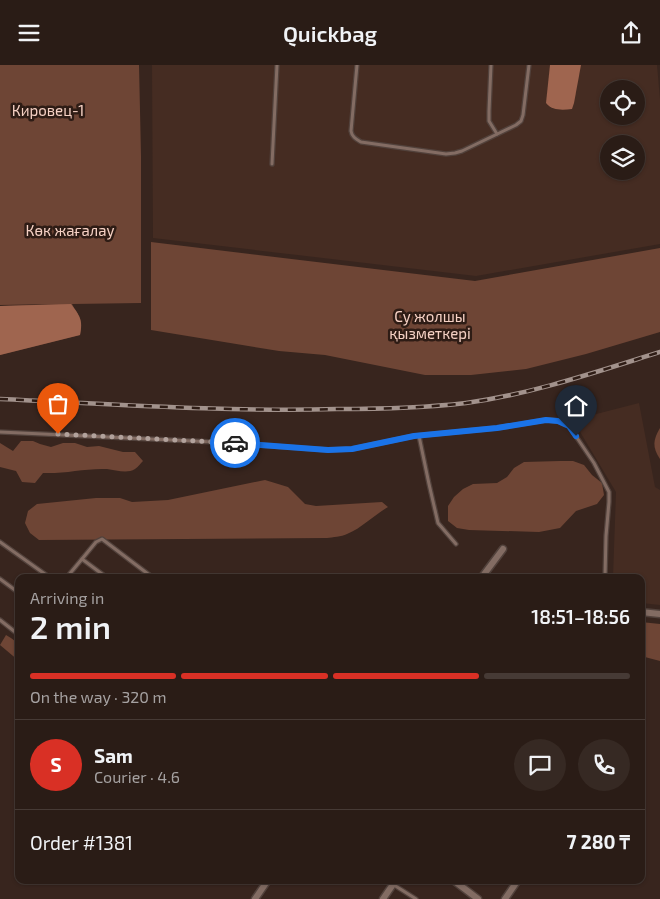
<!DOCTYPE html>
<html lang="en">
<head>
<meta charset="utf-8">
<style>
	:root { --surface:#2a1c16; --page:#362923; --text:#f1f3f6; --muted:#a5a1a1; --line:#463a35; --accent:#d93025 }
	body { margin:0; font-family:"Exo 2",sans-serif; background:var(--page); color:var(--text); height:100vh; display:flex; flex-direction:column; font-size:19px; white-space:nowrap }
	* { box-sizing:border-box; margin:0 }
	p { font-size:16px; color:var(--muted) }
	.icon { flex:none; width:28px; height:28px; fill:none; stroke:currentColor; stroke-width:2; stroke-linecap:round; stroke-linejoin:round }
	.map { position:relative; flex:1; overflow:hidden }
	.drawer { position:absolute; left:15px; top:509px; width:630px; height:310px; display:flex; flex-direction:column; background:var(--surface); border-radius:10px; box-shadow:0 1px 4px #0004,0 0 0 1px var(--line) }
	.drawer>* { flex:none }
	.controls { position:absolute; left:600px; top:15px; display:grid; gap:10px }
	.controls a { display:grid; place-items:center; width:45px; height:45px; border-radius:50%; background:var(--surface); box-shadow:0 1px 4px #0004,0 0 0 1px var(--line); font-size:25px }
	.pin { position:absolute; display:grid; place-items:center; width:42px; height:42px; color:#fff; margin:-51px -21px; border-radius:50% 50% 50% 0; rotate:-45deg; box-shadow:0 0 5px #0007 }
	.pin .icon { rotate:45deg }
	.courier { position:absolute; display:grid; place-items:center; width:50px; height:50px; margin:-25px; border:4px solid #1a73e8; border-radius:50%; background:#fff; color:#222; box-shadow:0 1px 6px #0007 }
	.headline em { font-style:normal; font-weight:600 }
	.headline div { display:flex; flex-direction:column-reverse }
	.headline { display:flex; align-items:center; justify-content:space-between; height:85px; padding:0 15px }
	h1 { font-size:32px; font-weight:600; line-height:38px }
	.bar { display:grid; grid-template-columns:repeat(4,1fr); gap:8px 5px; align-content:center; height:60px; padding:0 15px }
	.bar i { height:6px; border-radius:4px; background:var(--line) }
	.bar .on { background:var(--accent) }
	.bar p { grid-column:span 4 }
	.line { display:flex; align-items:center; gap:12px; padding:0 15px; border-top:1px solid var(--line) }
	.line div { flex:1 }
	.round { display:grid; place-items:center; flex:none; width:52px; height:52px; border-radius:26px; background:var(--page) }
	header { display:flex; justify-content:space-between; align-items:center; height:65px; padding:0 15px; background:var(--surface); font-size:22px; font-weight:600 }
	.map>svg:first-child { display:block }
	.built { fill:#452c22; fill-rule:evenodd }
	.green { fill:#6e4535 }
	.water { fill:#9f654f }
	.lines { fill:none; stroke-linecap:round; stroke-linejoin:round }
	.service-casing { stroke:#52423c; stroke-width:5.5 }
	.minor-casing { stroke:#52423c; stroke-width:9 }
	.service { stroke:#836c63; stroke-width:3 }
	.minor { stroke:#836c63; stroke-width:6 }
	.rail-casing { stroke:#a2928c; stroke-width:4.5 }
	.rail { stroke:#2e1c15; stroke-width:2.5; stroke-dasharray:8; stroke-linecap:butt }
	.done { stroke:#b2a29c; stroke-width:5; stroke-dasharray:0 9 }
	.route { stroke:#1a73e8; stroke-width:6 }
	.labels { text-anchor:middle; stroke-width:5; stroke-linejoin:round; paint-order:stroke }
	.park-label { font-size:15px; fill:#f6d1c4; stroke:#2e1c15 }
</style>
</head>
<body>
<header><svg class="icon" aria-label="menu" viewBox="0 0 24 24"><path d="M4 6h16M4 12h16M4 18h16"/></svg>Quickbag<svg class="icon" aria-label="share" viewBox="0 0 24 24"><path d="M12 15V3M7 8l5-5 5 5M5 13v7h14v-7"/></svg></header>
<div class="map">
<svg width="660" height="834" viewBox="0 0 660 834">
	<rect width="100%" height="100%" fill="#38251e"/>
	<!-- built -->
	<g class="built">
		<path d="M152,0H657L660,34V179L476,211L153,173ZM609,24H636V51H609ZM609,79H636V106H609Z"/>
		<polygon points="639,338 655,422 660,425 660,540 641,538 641,512 613,512 616,427 573,355"/>
	</g>
	<!-- green -->
	<g class="green">
		<path d="M0,0H139L141,91V238L72,239C79,252 83,253 80,270L0,290V241L59,239L0,240Z"/>
		<polygon points="151,177 475,216 660,183 660,267 586,289 526,304 471,310 425,310 325,290 279,286 151,265"/>
		<path d="M660,363V394C652,382 653,375 660,363Z"/>
		<path d="M21,376H33L40,379L51,382L63,378H75L87,382L99,381L123,387H135L143,396C141,398 138,402 135,404C127,409 116,405 107,404C85,403 65,409 43,408L35,418L22,417L16,406L0,402V378L13,386Z"/>
		<polygon points="560,396 573,396 584,400 592,410 602,418 604,430 597,439 576,446 560,463 539,467 469,465 457,463 448,456 448,441 454,432 463,424 473,419 497,418 507,412 514,403 524,397"/>
		<path d="M265,415L288,422L305,439L316,441L382,437L388,442C374,450 362,463 347,469C341,472 333,472 327,473L39,475L30,468L25,458L28,446L37,439L96,433H120L132,437L168,435Z"/>
		<polygon points="641,557 660,559 660,596 641,591"/>
		<path d="M6,570C20,578 19,581 19,596L0,580Z"/>
	</g>
	<!-- water -->
	<g class="water">
		<path d="M550,0H581L574,38L572,44C563,45 552,46 546,38Z"/>
		<path d="M71,239C80,251 83,255 80,270L0,290V241Z"/>
	</g>
	<g class="lines">
		<!-- service casing -->
		<g class="service-casing">
			<g id="service">
				<path d="M357,0L351,66C352,72 356,74 361,77L446,89L455,88L462,86L516,60L521,56L523,50L529,0"/>
				<polyline points="491,0 489,46 489,56 497,69"/>
				<polyline points="272,99 277,0"/>
				<polyline points="0,367 214,377 328,385 352,384 414,371 497,363 546,355 558,356 569,361 594,398 609,427 609,437 606,471 605,512"/>
				<polyline points="419,371 429,419 438,458 456,479"/>
				<polyline points="0,477 49,512"/>
				<polyline points="82,494 96,477 102,474 152,512"/>
				<polyline points="67,512 82,494 106,512"/>
				<polyline points="0,514 19,528"/>
				<polyline points="0,555 19,570"/>
				<polyline points="394,820 416,834"/>
			</g>
		</g>
		<!-- minor casing -->
		<g class="minor-casing">
			<g id="minor">
				<polyline points="482,512 503,484"/>
				<polyline points="641,547 660,549"/>
				<polyline points="453,815 478,834"/>
				<polyline points="255,834 268,815"/>
				<polyline points="383,834 396,815"/>
				<polyline points="505,834 518,815"/>
			</g>
		</g>
		<!-- service -->
		<use href="#service" class="service"/>
		<!-- minor -->
		<use href="#minor" class="minor"/>
		<!-- rail casing -->
		<g class="rail-casing">
			<path id="rail" d="M0,334C112,339 225,347 337,344C380,344 423,343 466,338C532,329 596,307 660,287"/>
		</g>
		<!-- rail -->
		<use href="#rail" class="rail"/>
	</g>
	<g class="lines">
		<!-- done -->
		<polyline class="done" points="58,369 235,378"/>
		<!-- route -->
		<polyline class="route" points="235,378 328,385 352,384 414,371 497,363 546,355 558,356 569,361 576,371"/>
	</g>
	<g class="labels">
		<!-- park labels -->
		<g class="park-label">
			<text x="48" y="51">Кировец-1</text>
			<text x="70" y="171">Көк жағалау</text>
			<text x="430" y="257">Су жолшы<tspan x="430" dy="17">қызметкері</tspan></text>
		</g>
	</g>
</svg>
<div class="controls">
<a><svg class="icon" aria-label="locate" viewBox="0 0 24 24"><circle cx="12" cy="12" r="6"/><path d="M12 2v4M12 18v4M2 12h4M18 12h4"/></svg></a>
<a><svg class="icon" aria-label="layers" viewBox="0 0 24 24"><path d="M12 4l9 5-9 5-9-5zM3 14l9 5 9-5"/></svg></a>
</div>
<div class="pin" style="left:58px;top:369px;background:#ea580c"><svg class="icon" aria-label="bag" viewBox="0 0 24 24"><path d="M5 8h14l-1 12H6zM9 8a3 3 0 0 1 6 0"/></svg></div>
<div class="pin" style="left:576px;top:371px;background:#1f2937"><svg class="icon" aria-label="home" viewBox="0 0 24 24"><path d="M3 11l9-7 9 7M6 9v11h12V9"/></svg></div>
<div class="courier" style="left:235px;top:378px"><svg class="icon" aria-label="car" viewBox="0 0 24 24"><path d="M5 17H2v-5l4-1 3-4h7l3 4 3 1v5h-3M9 17h6M6 11h13"/><circle cx="7" cy="17" r="2"/><circle cx="17" cy="17" r="2"/></svg></div>
<section class="drawer">
<div class="headline"><div><h1>2 min</h1><p>Arriving in</p></div><em>18:51–18:56</em></div>
<div class="bar"><i class="on"></i><i class="on"></i><i class="on"></i><i></i><p>On the way · 320 m</p></div>
<div class="line" style="height:90px"><b class="round" style="background:var(--accent);color:#fff">S</b><div><b>Sam</b><p>Courier · 4.6</p></div><a class="round"><svg class="icon" aria-label="chat" viewBox="0 0 24 24"><path d="M4 5h16v11H9l-5 4z"/></svg></a><a class="round"><svg class="icon" aria-label="phone" viewBox="0 0 24 24"><path d="M5 4h4l2 5-3 2q2 4 5 5l2-3 5 2v4C11 20 4 13 5 4z"/></svg></a></div>
<div class="line" style="height:65px"><div>Order #1381</div><b>7 280 ₸</b></div>
</section>
</div>
</body>
</html>
